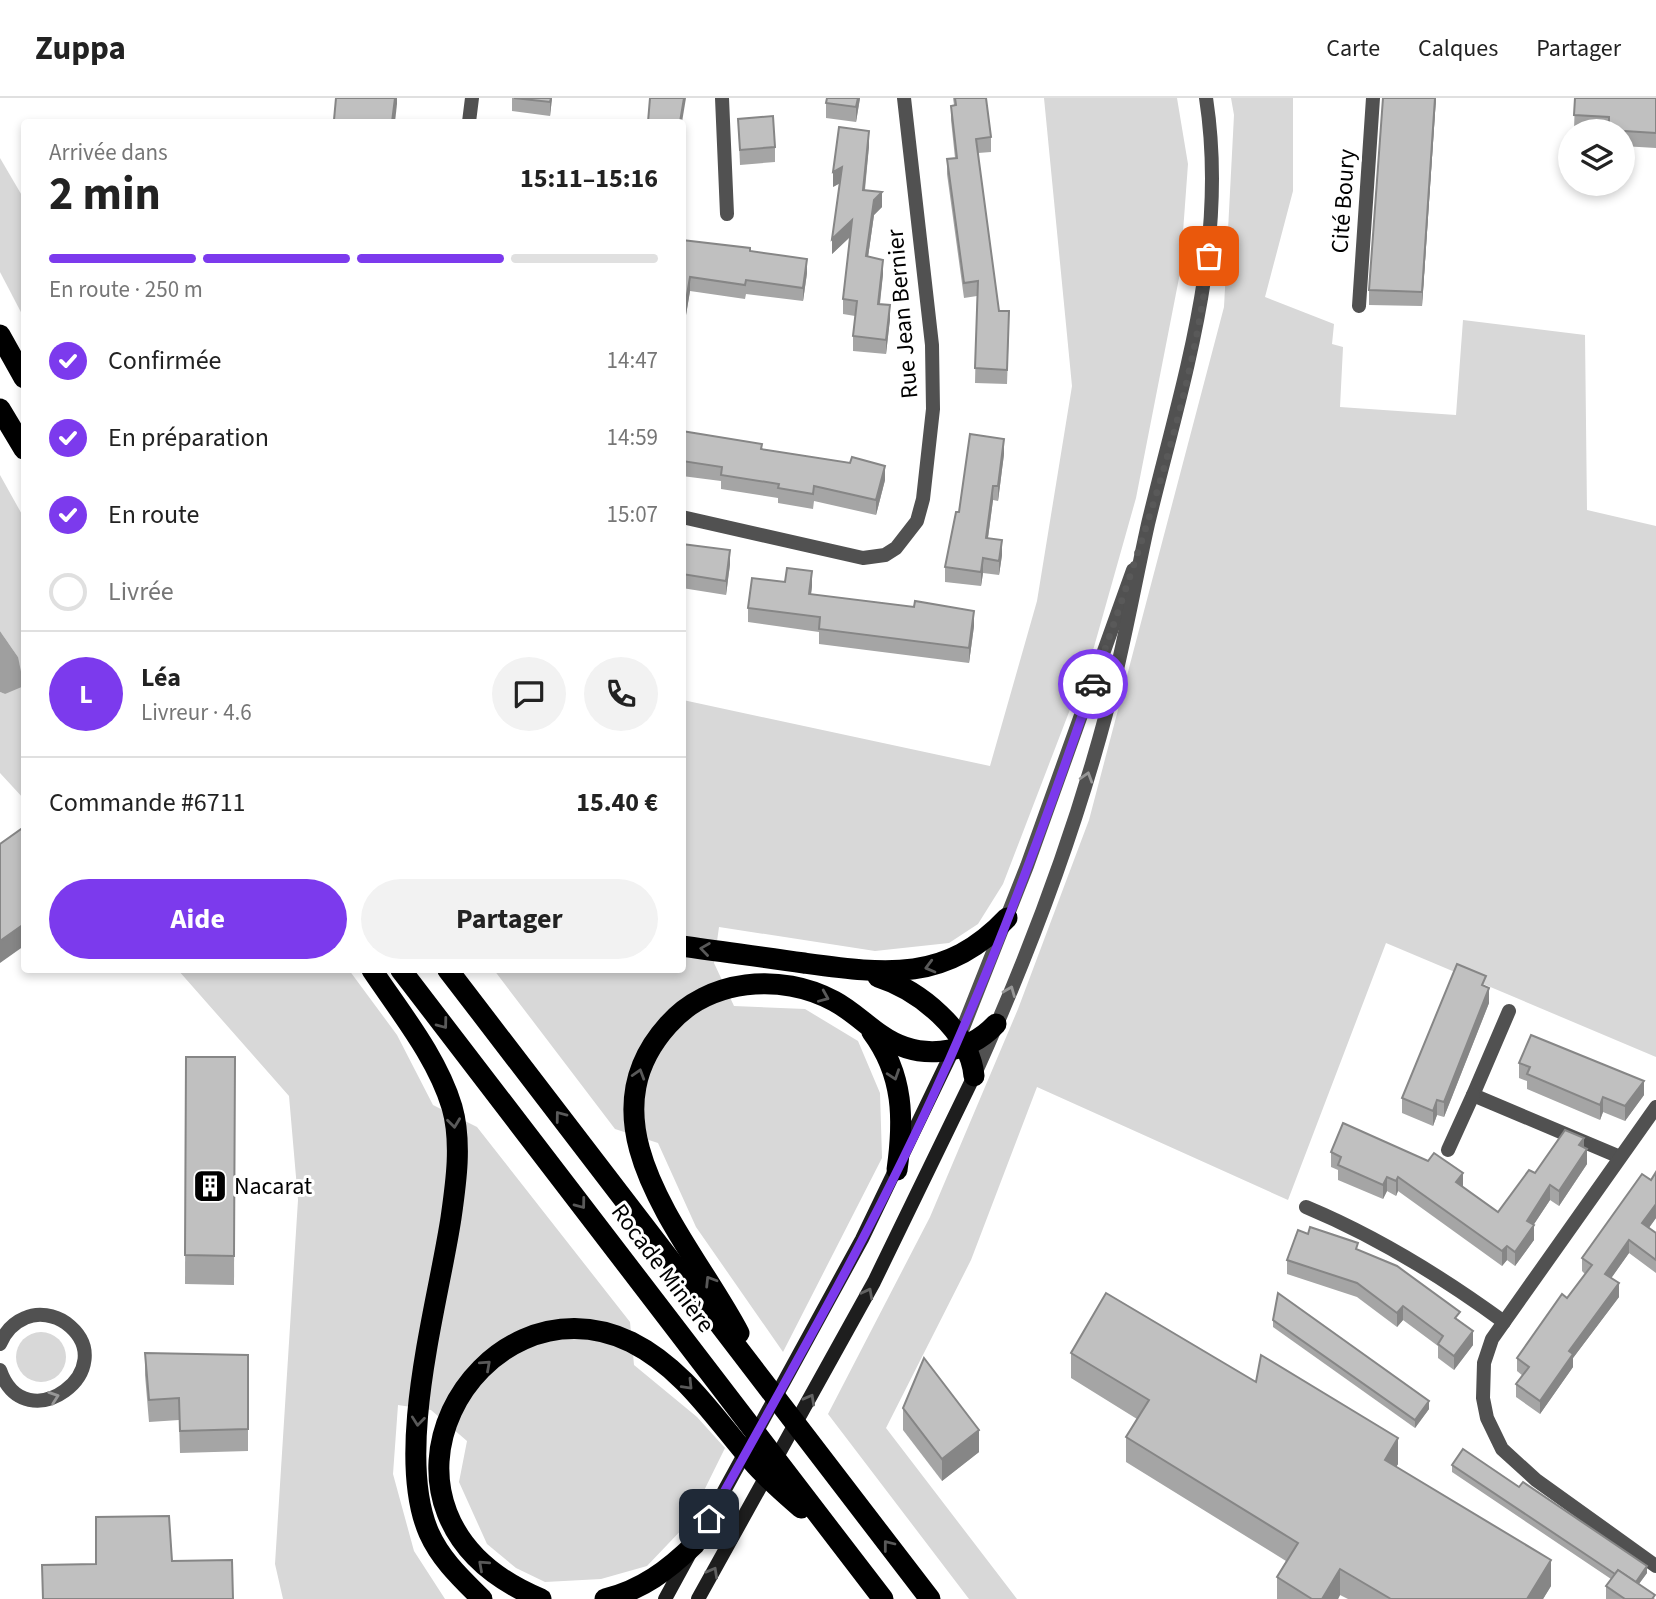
<!DOCTYPE html>
<html lang="fr">
<head>
<meta charset="utf-8">
<style>
	:root { --surface:#fff; --page:#f2f2f2; --text:#222; --muted:#767676; --line:#e0e0e0; --accent:#7c3aed }
	body { margin:0; font-family:"Source Sans 3",sans-serif; background:var(--page); color:var(--text); height:100vh; display:flex; flex-direction:column; font-size:26px; white-space:nowrap }
	* { box-sizing:border-box; margin:0 }
	p { font-size:23px; color:var(--muted) }
	.icon { flex:none; width:38px; height:38px; fill:none; stroke:currentColor; stroke-width:2; stroke-linecap:round; stroke-linejoin:round }
	.map { position:relative; flex:1; overflow:hidden }
	.drawer { position:absolute; left:21px; top:21px; width:665px; height:854px; display:flex; flex-direction:column; background:var(--surface); border-radius:7px; box-shadow:0 4px 10px #0003 }
	.drawer>* { flex:none }
	.tools { position:absolute; left:1558px; top:21px; display:grid; gap:14px }
	.tools a { display:grid; place-items:center; width:77px; height:77px; border-radius:50%; background:var(--surface); box-shadow:0 4px 10px #0003; font-size:35px }
	.pin { position:absolute; display:grid; place-items:center; width:60px; height:60px; color:#fff; margin:-30px; border-radius:14px; box-shadow:0 4px 10px #0006 }
	.courier { position:absolute; display:grid; place-items:center; width:70px; height:70px; margin:-35px; border:5px solid #7c3aed; border-radius:50%; background:#fff; color:#222; box-shadow:0 2px 9px #0007 }
	.summary em { font-style:normal; font-weight:700 }
	.summary div { display:flex; flex-direction:column-reverse }
	.summary { display:flex; align-items:center; justify-content:space-between; height:119px; padding:0 28px }
	h1 { font-size:46px; font-weight:700; line-height:52px }
	.bar { display:grid; grid-template-columns:repeat(4,1fr); gap:10px 7px; align-content:center; height:84px; padding:0 28px }
	.bar i { height:9px; border-radius:5px; background:var(--line) }
	.bar .active { background:var(--accent) }
	.bar p { grid-column:span 4 }
	.line { display:flex; align-items:center; gap:18px; padding:0 28px; border-top:2px solid var(--line) }
	.line div { flex:1 }
	.round { display:grid; place-items:center; flex:none; width:74px; height:74px; border-radius:37px; background:var(--page) }
	ol { padding:0 28px; list-style:none }
	li { display:flex; align-items:center; gap:21px; height:77px }
	li p { margin-inline-start:auto }
	li .icon { padding:7px; border-radius:50%; background:var(--accent); color:#fff; stroke-width:4 }
	li:last-child { color:var(--muted) }
	li i { width:38px; height:38px; border:4px solid var(--line); border-radius:50% }
	.button { display:flex; gap:14px; margin-top:auto; padding:14px 28px }
	.button a { flex:1; height:80px; border-radius:42px; background:var(--accent); color:#fff; font-size:28px; font-weight:700; line-height:80px; text-align:center }
	.button a+a { background:var(--page); color:var(--text) }
	header { display:flex; align-items:center; gap:42px; box-sizing:border-box; height:98px; padding:0 35px; background:var(--surface); border-bottom:2px solid var(--line) }
	header strong { font-size:33px }
	nav { display:flex; gap:38px; margin-inline-start:auto; font-size:24px }
	.map>svg:first-child { display:block }
	.green { fill:#d8d8d8 }
	.water { fill:#9f9f9f }
	.lines { fill:none; stroke-linecap:round; stroke-linejoin:round }
	.minor { stroke:#515151; stroke-width:14 }
	.tertiary { stroke:#515151; stroke-width:14 }
	.secondary { stroke:#1e1e1e; stroke-width:14 }
	.motorway { stroke:#000; stroke-width:21 }
	.wall { fill:#a5a5a5 }
	.shaded-wall { fill:#868686 }
	.building { fill:#c0c0c0; stroke:#868686; stroke-width:2 }
	.oneway { stroke:#979797 }
	.oneway2 { stroke:#595959 }
	.oneway3 { stroke:#626262 }
	.done { stroke:#595959; stroke-width:7; stroke-dasharray:0 12.6 }
	.route { stroke:#7c3aed; stroke-width:9 }
	.labels { text-anchor:middle; stroke-width:6; stroke-linejoin:round; paint-order:stroke }
	.street-label { font-size:24px; fill:#000; stroke:#fff }
	.poi-label { font-size:24px; fill:#000; stroke:#fff; text-anchor:start }
</style>
</head>
<body>
<header>
<strong>Zuppa</strong>
<nav><a>Carte</a><a>Calques</a><a>Partager</a></nav>
</header>
<div class="map">
<svg width="1656" height="1501" viewBox="0 0 1656 1501">
	<rect width="100%" height="100%" fill="#fff"/>
	<!-- green -->
	<g class="green">
		<polygon points="1044,0 1177,0 1188,66 1180,175 1136,400 1094,549 1003,786 978,826 949,845 875,853 719,829 714,865 734,908 805,911 858,943 880,995 882,1060 783,1254 696,1129 658,1045 615,1031 494,872 682,872 683,602 990,668 1037,503 1072,288"/>
		<polygon points="1231,0 1293,0 1293,93 1265,199 1334,226 1332,246 1343,249 1340,309 1456,317 1463,222 1585,237 1587,412 1656,428 1656,959 1386,845 1288,1102 1037,989 971,1162 886,1330 1017,1501 969,1501 828,1316 930,1119 1018,911 1089,722 1224,209 1234,17"/>
		<polygon points="0,60 24,101 24,220 0,174"/>
		<polygon points="0,377 24,420 24,701 0,675 0,594 5,596 18,559 0,533"/>
		<polygon points="178,872 349,872 397,937 433,1007 477,1029 630,1224 634,1267 697,1319 725,1350 688,1425 647,1468 601,1481 545,1484 516,1470 487,1446 459,1384 467,1343 431,1312 398,1307 393,1376 414,1453 445,1501 283,1501 275,1466 298,1102 289,998"/>
		<circle cx="41" cy="1259" r="25"/>
	</g>
	<!-- water -->
	<polygon class="water" points="0,533 18,559 24,588 5,596 0,594"/>
	<g class="lines">
		<!-- minor -->
		<g class="minor">
			<polyline points="722,0 727,116"/>
			<polyline points="469,24 472,0"/>
			<polyline points="1359,208 1373,0"/>
			<polyline points="682,419 863,460 885,457 896,450 917,423 923,401 933,311 932,247 904,0"/>
			<polyline points="1509,913 1473,997 1620,1059"/>
			<polyline points="1656,1009 1492,1241 1484,1265 1483,1300 1487,1320 1502,1351 1536,1382 1656,1468"/>
			<polyline points="1448,1052 1473,997"/>
			<path d="M1306,1109C1378,1139 1441,1178 1504,1224"/>
			<path d="M0,1246C5,1234 13,1225 25,1220C38,1214 55,1217 66,1225C126,1270 25,1345 0,1272"/>
		</g>
		<!-- tertiary -->
		<g class="tertiary">
			<polyline points="957,945 1027,768 1133,472"/>
			<path d="M974,978C1027,861 1073,740 1106,616C1123,553 1134,489 1148,426C1182,284 1229,148 1206,0"/>
		</g>
		<!-- secondary -->
		<g class="secondary">
			<polyline points="665,1501 862,1141 953,952"/>
			<polyline points="698,1501 874,1184 974,978"/>
		</g>
		<!-- motorway -->
		<g class="motorway">
			<polyline points="0,237 24,280"/>
			<polyline points="0,311 24,351"/>
			<path d="M682,848C723,854 764,859 804,865C885,876 946,885 1007,820"/>
			<path d="M372,872C400,914 437,959 452,1009C462,1044 456,1085 451,1120C438,1206 394,1355 429,1435C441,1462 462,1481 482,1501"/>
			<polyline points="401,872 883,1501"/>
			<polyline points="448,872 930,1501"/>
			<path d="M878,879C919,892 970,933 974,978"/>
			<path d="M872,934C904,977 904,1022 897,1072"/>
			<path d="M739,1235C691,1143 577,1028 668,927C708,881 781,874 834,903C851,912 865,926 881,937C918,963 966,958 996,926"/>
			<path d="M541,1501C336,1416 478,1171 631,1244C683,1270 714,1319 751,1362C766,1380 784,1395 801,1410"/>
			<path d="M605,1501C642,1492 668,1472 695,1446"/>
		</g>
	</g>
	<!-- wall -->
	<g class="wall">
		<polygon points="512,0 552,0 550,18 512,13"/>
		<polygon points="860,0 856,24 826,20 826,5"/>
		<polygon points="953,0 986,0 991,39 991,54 978,55 999,213 1009,228 1007,286 975,285 977,198 964,200 947,76 947,61 955,60 951,22 951,8 954,7"/>
		<polygon points="1383,0 1436,0 1422,208 1369,207 1369,192"/>
		<polygon points="1575,0 1656,0 1656,50 1622,48 1622,33 1574,32"/>
		<polygon points="738,21 775,49 775,64 740,67"/>
		<polygon points="869,48 865,92 882,109 874,117 868,159 883,176 880,206 890,221 886,256 853,253 853,238 855,218 843,216 843,201 850,139 832,156 840,85 833,89"/>
		<polygon points="682,142 750,153 807,175 803,203 746,196 745,201 690,193 686,217 682,216"/>
		<polygon points="682,333 885,382 876,417 814,403 813,411 778,405 778,400 721,391 721,383 682,378"/>
		<polygon points="1004,356 998,403 993,402 988,440 1002,457 999,477 983,475 981,488 945,484 945,469 959,414"/>
		<polygon points="682,446 730,466 726,497 682,490"/>
		<polygon points="812,488 811,497 974,528 969,565 819,546 819,534 748,524 748,510"/>
		<polygon points="1486,889 1489,905 1444,1019 1437,1017 1433,1028 1402,1015 1402,1000"/>
		<polygon points="186,959 235,959 234,1187 185,1186"/>
		<polygon points="1519,965 1644,997 1625,1023 1603,1014 1600,1022 1527,991 1527,983 1519,980"/>
		<polygon points="1584,1050 1587,1066 1559,1108 1550,1102 1533,1127 1534,1142 1515,1168 1507,1162 1502,1168 1398,1093 1396,1098 1387,1093 1383,1101 1338,1082 1338,1072 1331,1069 1331,1054 1463,1089 1498,1114 1535,1075"/>
		<polygon points="1656,1074 1656,1120 1649,1130 1656,1135 1656,1175 1629,1155 1611,1180 1619,1199 1573,1260 1573,1269 1540,1316 1516,1299 1516,1286 1523,1278 1517,1273 1517,1260 1567,1200 1585,1176 1582,1173 1582,1160 1651,1082"/>
		<polygon points="1308,1136 1358,1152 1460,1223 1473,1247 1454,1272 1438,1260 1438,1248 1403,1222 1397,1229 1357,1199 1287,1176 1287,1162"/>
		<polygon points="1273,1222 1429,1311 1415,1330 1273,1229"/>
		<polygon points="145,1255 248,1257 248,1353 180,1355 179,1322 149,1324 145,1277"/>
		<polygon points="1071,1255 1256,1284 1398,1366 1396,1369 1551,1488 1543,1501 1348,1501 1340,1497 1338,1501 1277,1501 1277,1479 1286,1463 1126,1364 1126,1339 1137,1321 1071,1280"/>
		<polygon points="903,1310 979,1354 942,1383 903,1332"/>
		<polygon points="1452,1367 1647,1475 1639,1486 1655,1501 1606,1501 1606,1488 1611,1481 1452,1374"/>
	</g>
	<!-- shaded-wall -->
	<g class="shaded-wall">
		<polygon points="395,0 397,0 397,6 395,24 392,24"/>
		<polygon points="551,0 552,0 550,18 550,4"/>
		<polygon points="684,0 686,0 682,24 680,24"/>
		<polygon points="858,0 860,0 856,24 856,9"/>
		<polygon points="1435,0 1436,0 1422,208 1422,194"/>
		<polygon points="684,29 684,44 682,57 682,42"/>
		<polygon points="869,33 869,48 863,107 863,92"/>
		<polygon points="842,69 842,84 833,89 833,74"/>
		<polygon points="882,94 882,109 874,117 866,173 866,158 874,102"/>
		<polygon points="852,122 852,137 832,156 832,141"/>
		<polygon points="807,161 807,175 803,203 803,190"/>
		<polygon points="883,162 883,176 878,220 878,206"/>
		<polygon points="690,179 690,193 686,217 686,203"/>
		<polygon points="890,207 890,221 886,256 886,242"/>
		<polygon points="1004,341 1004,356 998,403 998,388"/>
		<polygon points="885,368 885,382 876,417 876,402"/>
		<polygon points="993,388 993,402 986,454 986,440"/>
		<polygon points="1002,442 1002,457 999,477 999,463"/>
		<polygon points="730,452 730,466 726,497 726,483"/>
		<polygon points="983,460 983,475 981,488 981,474"/>
		<polygon points="812,473 812,488 809,511 809,496"/>
		<polygon points="974,513 974,528 969,565 969,550"/>
		<polygon points="24,826 24,848 0,865 0,843"/>
		<polygon points="1489,890 1489,905 1444,1019 1444,1004"/>
		<polygon points="1644,983 1644,997 1625,1023 1625,1008"/>
		<polygon points="1603,999 1603,1014 1600,1022 1600,1007"/>
		<polygon points="1437,1002 1437,1017 1433,1028 1433,1013"/>
		<polygon points="1584,1040 1584,1054 1579,1047"/>
		<polygon points="1587,1051 1587,1066 1559,1108 1559,1093"/>
		<polygon points="1463,1075 1463,1090 1456,1084"/>
		<polygon points="1387,1079 1387,1093 1383,1101 1383,1087"/>
		<polygon points="1398,1079 1398,1093 1396,1098 1396,1083"/>
		<polygon points="1550,1087 1550,1102 1527,1137 1534,1127 1534,1142 1515,1168 1515,1154 1527,1123"/>
		<polygon points="1656,1106 1656,1120 1642,1139 1642,1125"/>
		<polygon points="1629,1142 1629,1155 1605,1189 1605,1176"/>
		<polygon points="1507,1148 1507,1162 1502,1168 1502,1153"/>
		<polygon points="1619,1185 1619,1199 1573,1260 1573,1269 1540,1316 1540,1303 1569,1253"/>
		<polygon points="1403,1208 1403,1222 1397,1229 1397,1215"/>
		<polygon points="1473,1233 1473,1247 1454,1272 1454,1258"/>
		<polygon points="1429,1303 1429,1311 1415,1330 1415,1322"/>
		<polygon points="979,1332 979,1354 942,1383 942,1361"/>
		<polygon points="1398,1340 1398,1366 1385,1387 1385,1362"/>
		<polygon points="1551,1462 1551,1488 1543,1501 1527,1501"/>
		<polygon points="1647,1468 1647,1475 1632,1495 1632,1488"/>
		<polygon points="1340,1471 1340,1497 1338,1501 1322,1501"/>
	</g>
	<!-- building -->
	<g class="building">
		<polygon points="336,0 395,0 392,24 350,24 334,22"/>
		<polygon points="514,0 551,0 550,4"/>
		<polygon points="650,0 684,0 680,24 648,24"/>
		<polygon points="827,0 858,0 856,9 826,5"/>
		<polygon points="955,0 986,0 991,39 976,41 999,213 1009,213 1007,272 975,270 978,183 964,185 947,61 957,60 951,8 956,7"/>
		<polygon points="1383,0 1435,0 1422,194 1369,192"/>
		<polygon points="1575,0 1656,0 1656,35 1609,32 1609,19 1574,17"/>
		<polygon points="773,18 775,49 740,52 738,21"/>
		<polygon points="839,29 869,33 863,92 882,94 874,102 866,158 883,162 878,206 890,207 886,242 853,238 857,203 843,201 852,122 832,141 842,69 833,74"/>
		<polygon points="682,142 750,150 750,153 807,161 803,190 746,182 745,187 690,179 686,203 682,203"/>
		<polygon points="682,333 762,346 761,351 850,365 852,359 885,368 876,402 814,388 813,396 778,390 779,386 721,377 722,369 682,363"/>
		<polygon points="970,336 1004,341 998,388 993,388 986,440 1002,442 999,463 983,460 981,474 945,469 956,414 959,414"/>
		<polygon points="682,446 730,452 726,483 682,476"/>
		<polygon points="787,470 812,473 809,496 914,509 915,503 974,513 969,550 819,531 820,519 748,510 752,480 785,484"/>
		<polygon points="24,729 24,826 0,843 0,746"/>
		<polygon points="1457,866 1486,878 1482,887 1489,890 1444,1004 1437,1002 1433,1013 1402,1000"/>
		<polygon points="1531,937 1644,983 1625,1008 1603,999 1600,1007 1527,976 1530,969 1519,965"/>
		<polygon points="186,959 235,959 234,1158 185,1157"/>
		<polygon points="1343,1025 1428,1063 1434,1055 1463,1075 1456,1084 1498,1114 1529,1072 1535,1075 1565,1032 1584,1040 1579,1047 1587,1051 1559,1093 1550,1087 1527,1123 1534,1127 1515,1154 1507,1148 1502,1153 1398,1079 1396,1083 1387,1079 1383,1087 1338,1067 1341,1059 1331,1054"/>
		<polygon points="1656,1074 1656,1106 1642,1125 1656,1135 1656,1162 1629,1142 1605,1176 1619,1185 1569,1253 1573,1256 1540,1303 1516,1286 1529,1269 1517,1260 1562,1196 1567,1200 1592,1167 1582,1160 1642,1076 1651,1082"/>
		<polygon points="1310,1129 1358,1145 1356,1151 1397,1168 1460,1214 1455,1220 1473,1233 1454,1258 1438,1246 1443,1238 1403,1208 1397,1215 1357,1185 1287,1162 1298,1132 1308,1136"/>
		<polygon points="1106,1195 1256,1284 1261,1257 1398,1340 1385,1362 1551,1462 1527,1501 1391,1501 1340,1471 1322,1501 1312,1501 1277,1479 1298,1445 1126,1339 1149,1302 1071,1255"/>
		<polygon points="1278,1195 1429,1303 1415,1322 1273,1222"/>
		<polygon points="145,1255 248,1257 248,1331 180,1333 179,1300 149,1302"/>
		<polygon points="924,1260 979,1332 942,1361 903,1310"/>
		<polygon points="1463,1351 1519,1389 1523,1384 1647,1468 1636,1484 1618,1472 1615,1476 1452,1367"/>
		<polygon points="169,1418 172,1463 232,1462 233,1501 43,1501 42,1467 96,1466 96,1419"/>
		<polygon points="1618,1472 1655,1497 1652,1501 1625,1501 1606,1488"/>
	</g>
	<!-- one-way arrows -->
	<defs><path id="oneway-chevron" d="M-2-3.5L2.5 0L-2 3.5" fill="none" stroke-width="1.6" stroke-linecap="round" stroke-linejoin="round" transform="scale(1.75)"/></defs>
	<g class="oneway">
		<use href="#oneway-chevron" transform="translate(1087 679) rotate(-73)"/>
		<use href="#oneway-chevron" transform="translate(1010 893) rotate(-68)"/>
		<use href="#oneway-chevron" transform="translate(54 1299) rotate(-19)"/>
	</g>
	<g class="oneway2">
		<use href="#oneway-chevron" transform="translate(705 851) rotate(-172)"/>
		<use href="#oneway-chevron" transform="translate(930 869) rotate(165)"/>
		<use href="#oneway-chevron" transform="translate(824 899) rotate(23)"/>
		<use href="#oneway-chevron" transform="translate(443 926) rotate(53)"/>
		<use href="#oneway-chevron" transform="translate(639 976) rotate(-73)"/>
		<use href="#oneway-chevron" transform="translate(894 977) rotate(71)"/>
		<use href="#oneway-chevron" transform="translate(560 1018) rotate(-127)"/>
		<use href="#oneway-chevron" transform="translate(454 1025) rotate(83)"/>
		<use href="#oneway-chevron" transform="translate(581 1106) rotate(53)"/>
		<use href="#oneway-chevron" transform="translate(710 1183) rotate(-122)"/>
		<use href="#oneway-chevron" transform="translate(486 1267) rotate(-42)"/>
		<use href="#oneway-chevron" transform="translate(688 1287) rotate(46)"/>
		<use href="#oneway-chevron" transform="translate(418 1323) rotate(96)"/>
		<use href="#oneway-chevron" transform="translate(888 1447) rotate(-128)"/>
		<use href="#oneway-chevron" transform="translate(483 1467) rotate(-138)"/>
	</g>
	<g class="oneway3">
		<use href="#oneway-chevron" transform="translate(868 1195) rotate(-62)"/>
		<use href="#oneway-chevron" transform="translate(810 1301) rotate(-61)"/>
		<use href="#oneway-chevron" transform="translate(713 1474) rotate(-61)"/>
	</g>
	<g class="lines">
		<!-- done -->
		<path class="done" d="M1093,586C1141,447 1192,305 1209,158"/>
		<!-- route -->
		<path class="route" d="M709,1421C786,1282 866,1144 932,1000C994,866 1045,726 1093,586"/>
	</g>
	<!-- icons -->
	<defs>
		<g id="building-square" transform="scale(1.75)"><rect x="-9" y="-9" width="18" height="18" rx="4" fill="#000" stroke="#fff"/><path d="M-4-6H4V6H1V3H-1V6H-4ZM-2.5-4.3h1.7v1.8h-1.7ZM.8-4.3h1.7v1.8H.8ZM-2.5-1h1.7V.8h-1.7ZM.8-1h1.7V.8H.8Z" fill="#fff"/></g>
	</defs>
	<g fill-rule="evenodd">
		<use href="#building-square" x="210" y="1088"/>
	</g>
	<g class="labels">
		<!-- street labels -->
		<g class="street-label">
			<text transform="translate(1343 103) rotate(-86)" y="8">Cité Boury</text>
			<text transform="translate(902 216) rotate(-95)" y="8">Rue Jean Bernier</text>
			<text transform="translate(663 1170) rotate(53)" y="8">Rocade Minière</text>
		</g>
		<!-- poi labels -->
		<g class="poi-label">
			<text x="234" y="1096">Nacarat</text>
		</g>
	</g>
</svg>
<div class="tools">
<a><svg class="icon" aria-label="layers" viewBox="0 0 24 24"><path d="M12 4l9 5-9 5-9-5zM3 14l9 5 9-5"/></svg></a>
</div>
<div class="pin" style="left:1209px;top:158px;background:#ea580c"><svg class="icon" aria-label="bag" viewBox="0 0 24 24"><path d="M5 8h14l-1 12H6zM9 8a3 3 0 0 1 6 0"/></svg></div>
<div class="pin" style="left:709px;top:1421px;background:#1f2937"><svg class="icon" aria-label="home" viewBox="0 0 24 24"><path d="M3 11l9-7 9 7M6 9v11h12V9"/></svg></div>
<div class="courier" style="left:1093px;top:586px"><svg class="icon" aria-label="car" viewBox="0 0 24 24"><path d="M5 17H2v-5l4-1 3-4h7l3 4 3 1v5h-3M9 17h6M6 11h13"/><circle cx="7" cy="17" r="2"/><circle cx="17" cy="17" r="2"/></svg></div>
<section class="drawer">
<div class="summary"><div><h1>2 min</h1><p>Arrivée dans</p></div><em>15:11–15:16</em></div>
<div class="bar"><i class="active"></i><i class="active"></i><i class="active"></i><i></i><p>En route · 250 m</p></div>
<ol>
<li><svg class="icon" aria-label="check" viewBox="0 0 24 24"><path d="M5 12l5 5 9-10"/></svg>Confirmée<p>14:47</p></li>
<li><svg class="icon" aria-label="check" viewBox="0 0 24 24"><path d="M5 12l5 5 9-10"/></svg>En préparation<p>14:59</p></li>
<li><svg class="icon" aria-label="check" viewBox="0 0 24 24"><path d="M5 12l5 5 9-10"/></svg>En route<p>15:07</p></li>
<li><i></i>Livrée</li>
</ol>
<div class="line" style="height:126px"><b class="round" style="background:var(--accent);color:#fff">L</b><div><b>Léa</b><p>Livreur · 4.6</p></div><a class="round"><svg class="icon" aria-label="chat" viewBox="0 0 24 24"><path d="M4 5h16v11H9l-5 4z"/></svg></a><a class="round"><svg class="icon" aria-label="phone" viewBox="0 0 24 24"><path d="M5 4h4l2 5-3 2q2 4 5 5l2-3 5 2v4C11 20 4 13 5 4z"/></svg></a></div>
<div class="line" style="height:91px"><div>Commande #6711</div><b>15.40 €</b></div>
<div class="button"><a>Aide</a><a>Partager</a></div>
</section>
</div>
</body>
</html>
